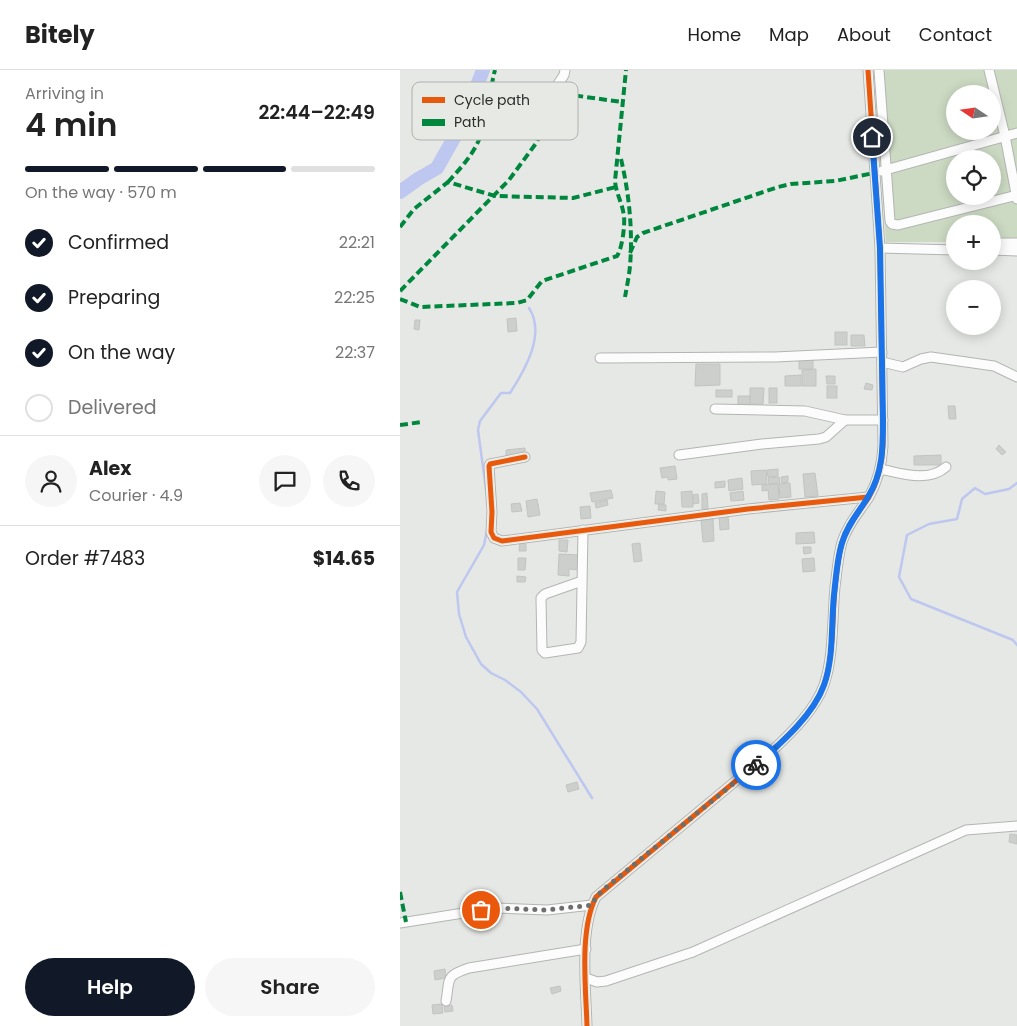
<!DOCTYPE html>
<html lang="en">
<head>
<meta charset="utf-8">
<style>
	:root { --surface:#fff; --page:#f6f6f6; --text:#222; --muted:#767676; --line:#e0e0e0; --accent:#111827 }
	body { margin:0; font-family:Poppins,sans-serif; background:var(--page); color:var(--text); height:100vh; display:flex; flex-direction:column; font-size:19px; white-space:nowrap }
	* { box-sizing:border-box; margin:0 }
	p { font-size:16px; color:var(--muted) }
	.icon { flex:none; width:28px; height:28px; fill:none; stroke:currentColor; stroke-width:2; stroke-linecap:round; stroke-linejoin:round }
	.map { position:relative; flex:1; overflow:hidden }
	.side { display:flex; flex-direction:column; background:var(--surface); width:400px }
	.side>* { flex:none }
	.needle { width:32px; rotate:283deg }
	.buttons { position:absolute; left:546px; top:15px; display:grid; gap:10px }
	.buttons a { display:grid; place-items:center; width:55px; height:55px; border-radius:50%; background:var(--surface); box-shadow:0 2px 12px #0003; font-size:25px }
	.pin { position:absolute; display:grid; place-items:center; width:42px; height:42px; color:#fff; margin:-21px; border:2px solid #fff; border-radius:50%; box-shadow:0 1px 5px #0007 }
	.courier { position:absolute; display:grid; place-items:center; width:50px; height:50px; margin:-25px; border:4px solid #1a73e8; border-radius:50%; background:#fff; color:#222; box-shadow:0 1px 6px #0007 }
	.headline em { font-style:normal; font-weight:600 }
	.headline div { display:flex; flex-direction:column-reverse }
	.headline { display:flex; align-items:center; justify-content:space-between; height:85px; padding:0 25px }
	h1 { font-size:32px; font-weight:600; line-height:38px }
	.bar { display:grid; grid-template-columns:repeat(4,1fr); gap:8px 5px; align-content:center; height:60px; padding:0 25px }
	.bar i { height:6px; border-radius:4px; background:var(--line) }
	.bar .active { background:var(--accent) }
	.bar p { grid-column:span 4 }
	.line { display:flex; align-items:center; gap:12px; padding:0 25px; border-top:1px solid var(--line) }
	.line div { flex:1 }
	.round { display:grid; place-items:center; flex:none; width:52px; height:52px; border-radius:26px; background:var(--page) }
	ol { padding:0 25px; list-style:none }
	li { display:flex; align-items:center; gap:15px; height:55px }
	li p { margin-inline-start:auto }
	li .icon { padding:5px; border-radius:50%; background:var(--accent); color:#fff; stroke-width:4 }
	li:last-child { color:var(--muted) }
	li i { width:28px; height:28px; border:2px solid var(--line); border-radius:50% }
	.primary-button { display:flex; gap:10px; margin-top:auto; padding:10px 25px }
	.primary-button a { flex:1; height:58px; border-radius:30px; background:var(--accent); color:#fff; font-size:20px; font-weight:600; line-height:58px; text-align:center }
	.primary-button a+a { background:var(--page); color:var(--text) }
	header { display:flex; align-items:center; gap:30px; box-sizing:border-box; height:70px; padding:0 25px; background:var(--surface); border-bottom:1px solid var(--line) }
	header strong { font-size:24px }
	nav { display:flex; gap:28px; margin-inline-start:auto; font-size:18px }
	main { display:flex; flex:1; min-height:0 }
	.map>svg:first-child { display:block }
	.green { fill:#ccdac3; fill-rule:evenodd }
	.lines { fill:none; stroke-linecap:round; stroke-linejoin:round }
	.stream { stroke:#bdc7ef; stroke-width:2.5 }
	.river { stroke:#bdc7ef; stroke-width:14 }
	.building { fill:#cdcfcc; stroke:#c2c4c1 }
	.minor-casing { stroke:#b3b5b3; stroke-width:11 }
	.minor { stroke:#fbfcfb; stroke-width:9 }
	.quiet { stroke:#00873e; stroke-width:4; stroke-dasharray:8 4; stroke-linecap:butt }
	.cycleway-casing { stroke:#e6e9e4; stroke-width:8 }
	.cycleway { stroke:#e8590c; stroke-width:5 }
	.done { stroke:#6e6f6d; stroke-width:5; stroke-dasharray:0 9 }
	.route { stroke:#1a73e8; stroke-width:6 }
	.key { fill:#e6e9e4; stroke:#aeb1ad; stroke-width:1 }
	.key-label { font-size:14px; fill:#2d2e2c }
</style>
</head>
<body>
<header>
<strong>Bitely</strong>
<nav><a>Home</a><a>Map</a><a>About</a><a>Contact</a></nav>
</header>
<main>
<section class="side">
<div class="headline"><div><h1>4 min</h1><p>Arriving in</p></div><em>22:44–22:49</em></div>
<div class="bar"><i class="active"></i><i class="active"></i><i class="active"></i><i></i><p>On the way · 570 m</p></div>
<ol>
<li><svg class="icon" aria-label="check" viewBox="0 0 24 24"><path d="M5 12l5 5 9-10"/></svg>Confirmed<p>22:21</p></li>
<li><svg class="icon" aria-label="check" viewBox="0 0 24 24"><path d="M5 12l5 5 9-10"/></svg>Preparing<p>22:25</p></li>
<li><svg class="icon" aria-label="check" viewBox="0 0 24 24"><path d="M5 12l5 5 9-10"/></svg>On the way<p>22:37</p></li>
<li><i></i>Delivered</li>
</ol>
<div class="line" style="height:90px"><a class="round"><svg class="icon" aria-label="person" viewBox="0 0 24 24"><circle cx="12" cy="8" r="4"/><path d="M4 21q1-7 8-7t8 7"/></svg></a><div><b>Alex</b><p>Courier · 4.9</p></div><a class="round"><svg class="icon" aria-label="chat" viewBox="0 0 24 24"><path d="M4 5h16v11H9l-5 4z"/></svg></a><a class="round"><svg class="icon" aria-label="phone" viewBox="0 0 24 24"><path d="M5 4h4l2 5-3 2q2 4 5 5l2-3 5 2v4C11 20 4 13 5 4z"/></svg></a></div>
<div class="line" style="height:65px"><div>Order #7483</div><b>$14.65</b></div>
<div class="primary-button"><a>Help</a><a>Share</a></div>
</section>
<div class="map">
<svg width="617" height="956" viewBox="0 0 617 956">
	<rect width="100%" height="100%" fill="#e6e8e5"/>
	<!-- green -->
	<path class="green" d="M474,0H617V172H593L592,154H555V172H486ZM555,24H592V61H555ZM555,89H592V126H555Z"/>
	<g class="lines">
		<!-- stream -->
		<g class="stream">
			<polyline points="617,413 609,419 585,424 575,418 562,429 557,449 529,454 507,465 499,507 511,529 613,570 617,575"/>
			<path d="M87,427L78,360L80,351L101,323H110C125,300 146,264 129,238"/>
			<polyline points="87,460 84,475 57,522 59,544 66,567 81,594 91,603 105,610 121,622 137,639 192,728"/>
		</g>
		<!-- river -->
		<polyline class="river" points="0,122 18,109 37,98 63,52 83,0"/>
	</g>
	<!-- building -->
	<g class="building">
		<polygon points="116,248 117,261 108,262 107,249"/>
		<polygon points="15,250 20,250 19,260 14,259"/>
		<rect x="435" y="262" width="12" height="13"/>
		<polygon points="451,265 464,265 465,276 451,276"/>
		<polygon points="413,289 413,299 399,299 399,290"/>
		<polygon points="296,294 320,294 320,315 295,316"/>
		<polygon points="416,299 416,316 402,316 402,300"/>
		<polygon points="401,305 401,316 385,316 385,306"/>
		<polygon points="426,306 435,306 435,314 427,314"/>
		<polygon points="466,313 473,315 472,320 464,319"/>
		<rect x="427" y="316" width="10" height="12"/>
		<polygon points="350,318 364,318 363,334 350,334"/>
		<rect x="369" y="318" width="8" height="15"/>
		<rect x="316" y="320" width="16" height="7"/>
		<rect x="338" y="326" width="12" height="8"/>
		<polygon points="548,336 555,336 556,349 549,349"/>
		<polygon points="599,375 606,382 602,385 596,379"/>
		<polygon points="125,378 125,384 106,386 106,380"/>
		<polygon points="541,385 541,395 514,395 514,386"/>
		<polygon points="275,396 277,409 268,410 268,407 262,408 260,398"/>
		<polygon points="378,399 378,406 368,407 367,400"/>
		<polygon points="366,400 367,414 352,415 351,401"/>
		<polygon points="415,403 418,426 405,427 403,404"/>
		<polygon points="388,406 388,412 382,413 381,407"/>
		<polygon points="379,407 380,413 369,414 368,408"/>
		<polygon points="342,408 343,419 329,421 328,410"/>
		<polygon points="325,411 325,417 315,418 315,412"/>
		<polygon points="390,413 391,427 380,428 379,414"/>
		<polygon points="378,414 379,429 369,430 368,420 362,421 362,415"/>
		<polygon points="211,420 213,428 192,432 190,423"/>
		<polygon points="256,421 265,422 264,434 255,434"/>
		<polygon points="292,421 293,437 282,437 281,422"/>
		<polygon points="343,421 344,430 331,431 330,423"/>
		<polygon points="307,423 308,439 302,439 302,424"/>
		<polygon points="298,424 299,433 293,434 293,425"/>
		<polygon points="137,429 140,445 128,447 126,431"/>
		<polygon points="207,430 208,435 196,438 195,433"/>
		<polygon points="120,433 122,441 112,442 111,434"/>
		<polygon points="259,434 266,435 266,441 258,440"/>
		<polygon points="190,436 191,448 181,449 180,437"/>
		<polygon points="328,445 329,459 320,460 319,446"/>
		<polygon points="313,449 314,471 303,472 301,450"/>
		<polygon points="414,462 415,473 396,474 396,463"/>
		<polygon points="159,470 168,470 167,482 159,481"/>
		<polygon points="120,473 126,474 126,481 119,481"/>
		<polygon points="240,473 242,491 234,492 232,474"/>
		<polygon points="403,477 411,477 411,483 404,484"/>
		<polygon points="159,484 179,485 179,500 169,499 169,506 158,505"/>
		<polygon points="118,488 126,488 125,500 118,500"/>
		<polygon points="414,488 415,501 403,502 402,489"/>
		<polygon points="117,506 126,507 125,512 117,512"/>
		<polygon points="177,712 179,719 168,722 166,715"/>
		<polygon points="610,764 617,765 617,774 609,772"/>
		<polygon points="45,899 46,908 35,910 34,901"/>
		<polygon points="160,916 161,921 152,924 150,918"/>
		<polygon points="42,934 43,943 33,944 32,935"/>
		<polygon points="52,935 53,941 45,942 44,937"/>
	</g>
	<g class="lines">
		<!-- minor casing -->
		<g class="minor-casing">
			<g id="minor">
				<polyline points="479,0 490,151 492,154 498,155 617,125"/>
				<polyline points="589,0 605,66 617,129"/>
				<polyline points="152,23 164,5 165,0"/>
				<polyline points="482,101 617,63"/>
				<polyline points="592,173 617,173"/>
				<polyline points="480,178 555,180"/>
				<polyline points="592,180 617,181"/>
				<polyline points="200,288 375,287 482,282"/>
				<polyline points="482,292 503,297 521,289 531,287 594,296 617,307"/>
				<polyline points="315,339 405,341 445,350 483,350"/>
				<polyline points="279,385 362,374 419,369 426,367 445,350"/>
				<polyline points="125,387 90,394 89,396 92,442 91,462 94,468 102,471 348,439 468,427"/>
				<path d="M480,399C501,403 528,413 546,397"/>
				<polyline points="182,511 145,524 141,528 142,580 145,583 178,578 181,572 183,460"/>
				<polyline points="0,853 95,838 147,840 192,835"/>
				<polyline points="186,908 197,912 206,911 293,882 566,760 617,756"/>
				<path d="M46,931C50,908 45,906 69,898L186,879"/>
				<path d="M187,956C186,919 179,860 196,827L373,680C392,662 415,640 424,615C434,586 432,548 435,517C437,502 438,486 442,472C448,454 459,442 469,427C478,411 482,394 483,376L480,178L468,0"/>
			</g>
		</g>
		<!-- minor -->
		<use href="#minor" class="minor"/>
		<!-- quiet -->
		<g class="quiet">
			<polyline points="92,14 222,32"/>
			<path d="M221,89C229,123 233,161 230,196C229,206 227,216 225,227"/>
			<path d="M48,112C59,100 71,87 78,72C88,50 89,23 95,0"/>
			<polyline points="0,157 14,139 48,112 95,126 173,128 216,117"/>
			<polyline points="230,183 237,167 243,163 378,117 391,114 435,111 474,103"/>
			<polyline points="0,221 109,110 137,72 152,23"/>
			<path d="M0,229L20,237L117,233L127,230L142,211L217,186C222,179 225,156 224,147C223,134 216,124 215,111L226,0"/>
			<polyline points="0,355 22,352"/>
			<polyline points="0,822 6,852"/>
		</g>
		<!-- cycleway casing -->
		<g class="cycleway-casing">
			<g id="cycleway">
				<polyline points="125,387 90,394 89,396 92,442 91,462 94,468 102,471 348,439 468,427"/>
				<path d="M187,956C186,919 179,860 196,827L373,680C392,662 415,640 424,615C434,586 432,548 435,517C437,502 438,486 442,472C448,454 459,442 469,427C478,411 482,394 483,376L480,178L468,0"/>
			</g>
		</g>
		<!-- cycleway -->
		<use href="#cycleway" class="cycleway"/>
	</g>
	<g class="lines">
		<!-- done -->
		<polyline class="done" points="81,840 95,838 147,840 192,835 196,827 203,820 356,695"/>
		<!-- route -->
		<path class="route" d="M356,695C380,674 413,646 424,615C434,587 431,554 434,525C436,508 437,489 442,473C447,455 459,442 468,427C483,403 483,377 483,350L480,178L472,67"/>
	</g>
	<!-- legend -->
	<rect x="12" y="12" width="166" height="58" rx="8" class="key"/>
	<rect x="22" y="27" width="23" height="6" fill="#e8590c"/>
	<rect x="22" y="49" width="23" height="7" fill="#00873e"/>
	<g class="key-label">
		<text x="54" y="35">Cycle path</text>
		<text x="54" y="57">Path</text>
	</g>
</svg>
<div class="buttons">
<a><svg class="needle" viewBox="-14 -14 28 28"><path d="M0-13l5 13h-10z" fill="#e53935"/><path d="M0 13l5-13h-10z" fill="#767676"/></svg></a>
<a><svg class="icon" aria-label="locate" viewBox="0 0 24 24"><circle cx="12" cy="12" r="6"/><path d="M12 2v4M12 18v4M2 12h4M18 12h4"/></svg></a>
<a>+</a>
<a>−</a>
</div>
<div class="pin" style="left:81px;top:840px;background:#ea580c"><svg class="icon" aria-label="bag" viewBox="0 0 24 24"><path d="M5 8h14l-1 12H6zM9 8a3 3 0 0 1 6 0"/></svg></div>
<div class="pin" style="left:472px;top:67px;background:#1f2937"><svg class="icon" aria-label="home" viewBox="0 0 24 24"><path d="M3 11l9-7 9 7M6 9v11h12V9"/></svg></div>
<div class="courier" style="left:356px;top:695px"><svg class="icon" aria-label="bike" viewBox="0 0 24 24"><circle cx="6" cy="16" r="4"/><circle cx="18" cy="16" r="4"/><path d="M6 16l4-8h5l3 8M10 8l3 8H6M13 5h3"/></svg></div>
</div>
</main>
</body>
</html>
